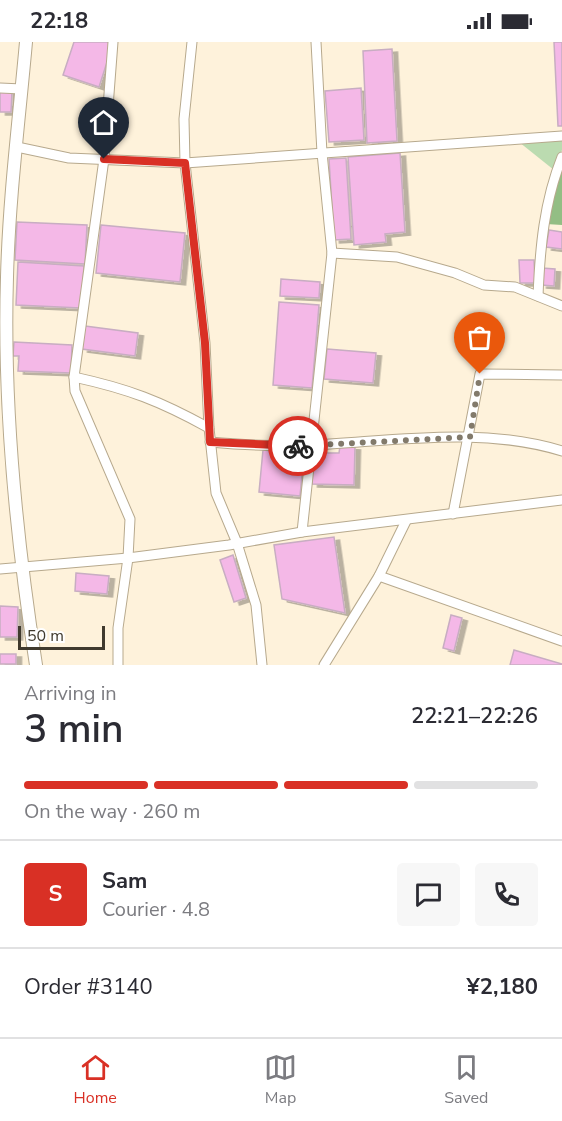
<!DOCTYPE html>
<html lang="en">
<head>
<meta charset="utf-8">
<style>
	:root { --surface:#fff; --page:#f7f7f7; --text:#2b2b33; --muted:#7c7c81; --line:#e1e1e2; --accent:#d93025 }
	body { margin:0; font-family:"Nunito Sans",sans-serif; background:var(--page); color:var(--text); height:100vh; display:flex; flex-direction:column; font-size:22px; white-space:nowrap }
	* { box-sizing:border-box; margin:0 }
	p { font-size:20px; color:var(--muted) }
	.icon { flex:none; width:33px; height:33px; fill:none; stroke:currentColor; stroke-width:2; stroke-linecap:round; stroke-linejoin:round }
	.map { position:relative; height:623px; overflow:hidden }
	.drawer { display:flex; flex-direction:column; background:var(--surface); flex:1 }
	.drawer>* { flex:none }
	.scale { position:absolute; left:18px; bottom:15px; width:87px; box-sizing:border-box; padding-left:6px; border:3px solid #403a2e; border-top:0; font-size:16px; line-height:21px; white-space:nowrap; color:#403a2e; -webkit-text-stroke:4px #fff; paint-order:stroke }
	.pin { position:absolute; display:grid; place-items:center; width:51px; height:51px; color:#fff; margin:-62px -26px; border-radius:50% 50% 50% 0; rotate:-45deg; box-shadow:0 0 6px #0007 }
	.pin .icon { rotate:45deg }
	.courier { position:absolute; display:grid; place-items:center; width:60px; height:60px; margin:-30px; border:4px solid #d93025; border-radius:50%; background:#fff; color:#222; box-shadow:0 2px 8px #0007 }
	.overview em { font-style:normal; font-weight:600 }
	.overview div { display:flex; flex-direction:column-reverse }
	.overview { display:flex; align-items:center; justify-content:space-between; height:102px; padding:0 24px }
	h1 { font-size:39px; font-weight:600; line-height:45px }
	.bar { display:grid; grid-template-columns:repeat(4,1fr); gap:9px 6px; align-content:center; height:72px; padding:0 24px }
	.bar i { height:8px; border-radius:4px; background:var(--line) }
	.bar .selected { background:var(--accent) }
	.bar p { grid-column:span 4 }
	.line { display:flex; align-items:center; gap:15px; padding:0 24px; border-top:2px solid var(--line) }
	.line div { flex:1 }
	.round { display:grid; place-items:center; flex:none; width:63px; height:63px; border-radius:6px; background:var(--page) }
	.status { display:flex; justify-content:space-between; align-items:center; height:42px; padding:0 30px; background:var(--surface); direction:ltr }
	.status svg { height:16px; fill:currentColor }
	.tab-bar { display:flex; justify-content:space-around; align-items:center; height:84px; border-top:2px solid var(--line); background:var(--surface); font-size:16px; color:var(--muted) }
	.tab-bar a { display:grid; justify-items:center; gap:3px }
	.tab-bar .selected { color:var(--accent) }
	.map>svg:first-child { display:block }
	.green { fill:#bbdbb0 }
	.forest { fill:#93be84 }
	.building { fill:#f4b8e7; stroke:#c8adc2; stroke-width:1.5; filter:url(#shadow) }
	.lines { fill:none; stroke-linecap:round; stroke-linejoin:round }
	.street-casing { stroke:#b7a98d; stroke-width:11 }
	.secondary-casing { stroke:#b7a98d; stroke-width:14 }
	.street { stroke:#fff; stroke-width:9 }
	.secondary { stroke:#fff; stroke-width:12 }
	.done { stroke:#827a6b; stroke-width:6; stroke-dasharray:0 10.8 }
	.route { stroke:#d93025; stroke-width:8 }
</style>
</head>
<body>
<div class="status"><b>22:18</b><svg viewBox="0 0 49 12"><path d="M0 12V9h3v3zM5 12V6h3v6zM10 12V3h3v9zM15 12V0h3v12zM26 1h20v11H26zM47 4h2v5h-2z"/></svg></div>
<div class="map">
<svg width="562" height="623" viewBox="0 0 562 623">
	<defs>
		<filter id="shadow"><feDropShadow dx="5.5" dy="3" stdDeviation="0" flood-color="#0004"/></filter>
	</defs>
	<rect width="100%" height="100%" fill="#fef2db"/>
	<!-- green -->
	<polygon class="green" points="562,97 562,108 554,128 519,100"/>
	<!-- forest -->
	<polygon class="forest" points="562,121 562,183 546,182"/>
	<!-- building -->
	<g class="building">
		<polygon points="74,0 109,0 109,14 99,45 63,33"/>
		<polygon points="554,0 562,0 562,84 558,84"/>
		<polygon points="392,7 397,99 367,101 363,9"/>
		<polygon points="361,46 364,98 329,100 325,49"/>
		<polygon points="0,49 12,49 11,70 0,70"/>
		<polygon points="400,111 405,190 385,192 386,200 354,203 348,115"/>
		<polygon points="346,116 351,197 334,198 329,117"/>
		<polygon points="17,180 87,183 85,222 15,218"/>
		<polygon points="101,183 185,191 180,240 96,231"/>
		<polygon points="549,188 562,190 562,207 546,205"/>
		<polygon points="519,218 534,218 535,241 520,241"/>
		<polygon points="18,220 84,224 81,266 16,263"/>
		<polygon points="542,226 555,227 554,244 541,243"/>
		<polygon points="281,237 320,240 319,256 280,254"/>
		<polygon points="279,260 319,263 312,346 273,343"/>
		<polygon points="85,284 138,291 135,314 82,307"/>
		<polygon points="14,300 72,303 71,331 18,329 19,314 13,314"/>
		<polygon points="327,307 376,311 373,341 324,337"/>
		<polygon points="340,404 355,405 354,443 312,442 313,411 339,411"/>
		<polygon points="263,408 304,412 300,454 259,450"/>
		<polygon points="334,495 345,571 282,557 274,503"/>
		<polygon points="233,513 246,556 234,560 220,518"/>
		<polygon points="76,531 109,534 107,552 75,549"/>
		<polygon points="0,564 18,565 17,595 0,595"/>
		<polygon points="451,573 462,576 454,609 443,606"/>
		<polygon points="514,608 562,622 562,623 510,623"/>
		<rect x="0" y="612" width="16" height="10"/>
	</g>
	<g class="lines">
		<!-- street casing -->
		<g class="street-casing">
			<g id="street">
				<polyline points="113,0 104,117 74,335 75,349 130,477 128,516 118,586 118,623"/>
				<polyline points="192,0 184,77 185,121 205,301 209,386 216,451 237,501 256,563 262,623"/>
				<polyline points="0,46 22,47"/>
				<polyline points="17,105 69,116 185,121 562,94"/>
				<polyline points="332,211 397,215 455,231 484,243 515,245 562,264"/>
				<path d="M538,254C540,206 544,160 562,115"/>
				<path d="M74,335C129,347 160,359 209,386"/>
				<path d="M210,400C244,403 277,405 311,403C394,399 481,384 562,409"/>
				<polyline points="453,472 480,332 562,333"/>
				<polyline points="302,490 332,211 322,111 316,0"/>
				<polyline points="0,527 128,516 229,503 302,490 562,458"/>
				<polyline points="379,534 562,599"/>
				<polyline points="324,623 379,534 406,479"/>
			</g>
		</g>
		<!-- secondary casing -->
		<g class="secondary-casing">
			<path id="secondary" d="M26,0C19,78 9,157 7,235C3,364 16,495 36,623"/>
		</g>
		<!-- street -->
		<use href="#street" class="street"/>
		<!-- secondary -->
		<use href="#secondary" class="secondary"/>
	</g>
	<g class="lines">
		<!-- done -->
		<polyline class="done" points="298,404 470,395 480,332"/>
		<!-- route -->
		<polyline class="route" points="104,117 185,121 205,301 210,400 298,404"/>
	</g>
</svg>
<div class="scale">50 m</div>
<div class="pin" style="left:480px;top:332px;background:#ea580c"><svg class="icon" aria-label="bag" viewBox="0 0 24 24"><path d="M5 8h14l-1 12H6zM9 8a3 3 0 0 1 6 0"/></svg></div>
<div class="pin" style="left:104px;top:117px;background:#1f2937"><svg class="icon" aria-label="home" viewBox="0 0 24 24"><path d="M3 11l9-7 9 7M6 9v11h12V9"/></svg></div>
<div class="courier" style="left:298px;top:404px"><svg class="icon" aria-label="bike" viewBox="0 0 24 24"><circle cx="6" cy="16" r="4"/><circle cx="18" cy="16" r="4"/><path d="M6 16l4-8h5l3 8M10 8l3 8H6M13 5h3"/></svg></div>
</div>
<section class="drawer">
<div class="overview"><div><h1>3 min</h1><p>Arriving in</p></div><em>22:21–22:26</em></div>
<div class="bar"><i class="selected"></i><i class="selected"></i><i class="selected"></i><i></i><p>On the way · 260 m</p></div>
<div class="line" style="height:108px"><b class="round" style="background:var(--accent);color:#fff">S</b><div><b>Sam</b><p>Courier · 4.8</p></div><a class="round"><svg class="icon" aria-label="chat" viewBox="0 0 24 24"><path d="M4 5h16v11H9l-5 4z"/></svg></a><a class="round"><svg class="icon" aria-label="phone" viewBox="0 0 24 24"><path d="M5 4h4l2 5-3 2q2 4 5 5l2-3 5 2v4C11 20 4 13 5 4z"/></svg></a></div>
<div class="line" style="height:78px"><div>Order #3140</div><b>¥2,180</b></div>
</section>
<nav class="tab-bar">
<a class="selected"><svg class="icon" aria-label="home" viewBox="0 0 24 24"><path d="M3 11l9-7 9 7M6 9v11h12V9"/></svg>Home</a>
<a><svg class="icon" aria-label="map" viewBox="0 0 24 24"><path d="M3 6l6-2 6 2 6-2v14l-6 2-6-2-6 2zM9 4v14M15 6v14"/></svg>Map</a>
<a><svg class="icon" aria-label="saved" viewBox="0 0 24 24"><path d="M7 4h10v16l-5-4-5 4z"/></svg>Saved</a>
</nav>
</body>
</html>
